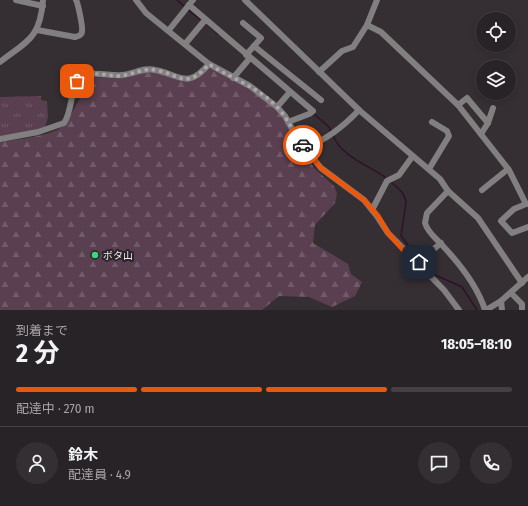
<!DOCTYPE html>
<html lang="ja">
<head>
<meta charset="utf-8">
<style>
	:root { --surface:#282326; --page:#342f32; --text:#f1f3f6; --muted:#a5a4a7; --line:#444043; --accent:#ea580c }
	body { margin:0; font-family:"Fira Sans Condensed","Noto Sans JP",sans-serif; background:var(--page); color:var(--text); height:100vh; display:flex; flex-direction:column; font-size:15px; white-space:nowrap }
	* { box-sizing:border-box; margin:0 }
	p { font-size:13px; color:var(--muted) }
	.icon { flex:none; width:22px; height:22px; fill:none; stroke:currentColor; stroke-width:2; stroke-linecap:round; stroke-linejoin:round }
	.map { position:relative; height:310px; overflow:hidden }
	.drawer { display:flex; flex-direction:column; background:var(--surface); flex:1 }
	.drawer>* { flex:none }
	.buttons { position:absolute; left:476px; top:12px; display:grid; gap:8px }
	.buttons a { display:grid; place-items:center; width:40px; height:40px; border-radius:50%; background:var(--surface); box-shadow:0 2px 6px #0003,0 0 0 1px var(--line); font-size:20px }
	.pin { position:absolute; display:grid; place-items:center; width:34px; height:34px; color:#fff; margin:-17px; border-radius:8px; box-shadow:0 2px 6px #0006 }
	.courier { position:absolute; display:grid; place-items:center; width:40px; height:40px; margin:-20px; border:3px solid #ea580c; border-radius:50%; background:#fff; color:#222; box-shadow:0 1px 5px #0007 }
	.head em { font-style:normal; font-weight:700 }
	.head div { display:flex; flex-direction:column-reverse }
	.head { display:flex; align-items:center; justify-content:space-between; height:68px; padding:0 16px }
	h1 { font-size:26px; font-weight:700; line-height:30px }
	.bar { display:grid; grid-template-columns:repeat(4,1fr); gap:6px 4px; align-content:center; height:48px; padding:0 16px }
	.bar i { height:5px; border-radius:3px; background:var(--line) }
	.bar .on { background:var(--accent) }
	.bar p { grid-column:span 4 }
	.line { display:flex; align-items:center; gap:10px; padding:0 16px; border-top:1px solid var(--line) }
	.line div { flex:1 }
	.round { display:grid; place-items:center; flex:none; width:42px; height:42px; border-radius:21px; background:var(--page) }
	.map>svg:first-child { display:block }
	.forest { fill:url(#forest-firs) }
	.park { fill:url(#park-tufts) }
	.lines { fill:none; stroke-linecap:round; stroke-linejoin:round }
	.stream { stroke:#311128; stroke-width:1.5 }
	.minor { stroke:#827f81; stroke-width:6 }
	.done { stroke:#ada8ab; stroke-width:4; stroke-dasharray:0 7.2 }
	.route { stroke:#ea580c; stroke-width:5 }
	.poi-dot { fill:#3ad77f; stroke:#2b2529; stroke-width:1.5 }
	.labels { text-anchor:middle; stroke-width:4; stroke-linejoin:round; paint-order:stroke }
	.poi-label { font-size:10px; fill:#ede9eb; stroke:#2b2529; text-anchor:start }
</style>
</head>
<body>
<div class="map">
<svg width="528" height="310" viewBox="0 0 528 310">
	<defs>
		<pattern id="forest-firs" width="22" height="20" patternUnits="userSpaceOnUse"><rect width="22" height="20" fill="#593f50"/><path d="M5 1l3.5 6h-7zM16 11l3.5 6h-7z" fill="#715b69"/></pattern>
		<pattern id="park-tufts" width="24" height="20" patternUnits="userSpaceOnUse"><rect width="24" height="20" fill="#593f50"/><path d="M3 7l-1-3M5 7V3M7 7l1-3M15 17l-1-3M17 17v-4M19 17l1-3" fill="none" stroke="#715b69"/></pattern>
	</defs>
	<rect width="100%" height="100%" fill="#352f33"/>
	<!-- forest -->
	<path class="forest" d="M209,67L250,87L278,110L314,168L334,186L337,194L335,203L315,225L313,243L348,264L351,274L362,282L355,296L332,307L309,297L279,296L262,310H0V142C17,139 50,137 63,126C66,124 80,99 82,94L78,84C91,72 107,80 122,78C134,77 143,71 155,73C179,76 189,95 209,67Z"/>
	<!-- park -->
	<polygon class="park" points="41,96 41,100 47,101 48,117 45,128 0,137 0,97"/>
	<g class="lines">
		<!-- stream -->
		<g class="stream">
			<polyline points="177,0 185,7"/>
			<polyline points="188,10 201,20"/>
			<polyline points="207,24 218,34"/>
			<polyline points="313,113 329,127 331,132"/>
			<path d="M333,135C341,157 369,165 386,178"/>
			<path d="M391,182C398,189 404,191 406,202L401,236L419,259"/>
			<polyline points="421,262 433,274 462,287 477,310"/>
		</g>
		<!-- minor -->
		<g class="minor">
			<polyline points="16,0 43,6"/>
			<polyline points="136,0 146,13 209,64 250,86 277,107 285,116 297,138 321,168 364,200 377,216 388,233 444,290 459,310"/>
			<polyline points="245,0 359,110 440,179 448,191 478,218 522,283"/>
			<polyline points="189,5 313,111 309,114 288,122"/>
			<polyline points="243,23 261,38 246,55"/>
			<polyline points="367,25 381,32 458,105 509,170 526,204 528,204"/>
			<path d="M37,30L75,37C79,36 82,35 82,31C83,28 78,3 76,0"/>
			<polyline points="169,30 193,0"/>
			<polyline points="185,44 205,20"/>
			<polyline points="254,46 321,100"/>
			<path d="M0,62C27,41 40,39 43,0"/>
			<polyline points="319,72 342,51 353,47 367,25 377,0"/>
			<polyline points="233,78 250,58"/>
			<polyline points="458,105 467,98 488,123"/>
			<polyline points="277,107 290,92"/>
			<polyline points="481,134 488,123 493,108"/>
			<path d="M0,139L38,132L64,123C73,111 70,85 80,78C93,69 109,77 122,75C134,74 144,67 155,70C181,75 187,90 209,64"/>
			<path d="M305,148C326,140 344,126 359,110"/>
			<polyline points="429,169 449,136 447,131 432,122"/>
			<polyline points="482,190 508,169"/>
			<path d="M448,191L427,213L425,223C428,233 435,237 442,245C460,264 477,285 485,310"/>
			<polyline points="526,204 514,209 501,221 512,233 528,227"/>
			<polyline points="372,210 387,181 399,175 412,157"/>
			<polyline points="416,264 441,243"/>
			<polyline points="511,293 522,304 522,310"/>
			<polyline points="501,301 502,310"/>
			<polyline points="486,310 501,301 528,277"/>
		</g>
	</g>
	<g class="lines">
		<!-- done -->
		<path class="done" d="M77,81C90,68 106,77 121,76C133,74 143,68 155,70C180,74 186,91 209,64C232,79 258,87 277,107C288,118 293,133 303,145"/>
		<!-- route -->
		<polyline class="route" points="303,145 321,168 364,200 378,216 388,233 416,264 419,262"/>
	</g>
	<!-- markers -->
	<circle class="poi-dot" cx="95" cy="255" r="4"/>
	<g class="labels">
		<!-- poi labels -->
		<g class="poi-label">
			<text x="103" y="259">ボタ山</text>
		</g>
	</g>
</svg>
<div class="buttons">
<a><svg class="icon" aria-label="locate" viewBox="0 0 24 24"><circle cx="12" cy="12" r="6"/><path d="M12 2v4M12 18v4M2 12h4M18 12h4"/></svg></a>
<a><svg class="icon" aria-label="layers" viewBox="0 0 24 24"><path d="M12 4l9 5-9 5-9-5zM3 14l9 5 9-5"/></svg></a>
</div>
<div class="pin" style="left:77px;top:81px;background:#ea580c"><svg class="icon" aria-label="bag" viewBox="0 0 24 24"><path d="M5 8h14l-1 12H6zM9 8a3 3 0 0 1 6 0"/></svg></div>
<div class="pin" style="left:419px;top:262px;background:#1f2937"><svg class="icon" aria-label="home" viewBox="0 0 24 24"><path d="M3 11l9-7 9 7M6 9v11h12V9"/></svg></div>
<div class="courier" style="left:303px;top:145px"><svg class="icon" aria-label="car" viewBox="0 0 24 24"><path d="M5 17H2v-5l4-1 3-4h7l3 4 3 1v5h-3M9 17h6M6 11h13"/><circle cx="7" cy="17" r="2"/><circle cx="17" cy="17" r="2"/></svg></div>
</div>
<section class="drawer">
<div class="head"><div><h1>2 分</h1><p>到着まで</p></div><em>18:05–18:10</em></div>
<div class="bar"><i class="on"></i><i class="on"></i><i class="on"></i><i></i><p>配達中 · 270 m</p></div>
<div class="line" style="height:72px"><a class="round"><svg class="icon" aria-label="person" viewBox="0 0 24 24"><circle cx="12" cy="8" r="4"/><path d="M4 21q1-7 8-7t8 7"/></svg></a><div><b>鈴木</b><p>配達員 · 4.9</p></div><a class="round"><svg class="icon" aria-label="chat" viewBox="0 0 24 24"><path d="M4 5h16v11H9l-5 4z"/></svg></a><a class="round"><svg class="icon" aria-label="phone" viewBox="0 0 24 24"><path d="M5 4h4l2 5-3 2q2 4 5 5l2-3 5 2v4C11 20 4 13 5 4z"/></svg></a></div>
</section>
</body>
</html>
